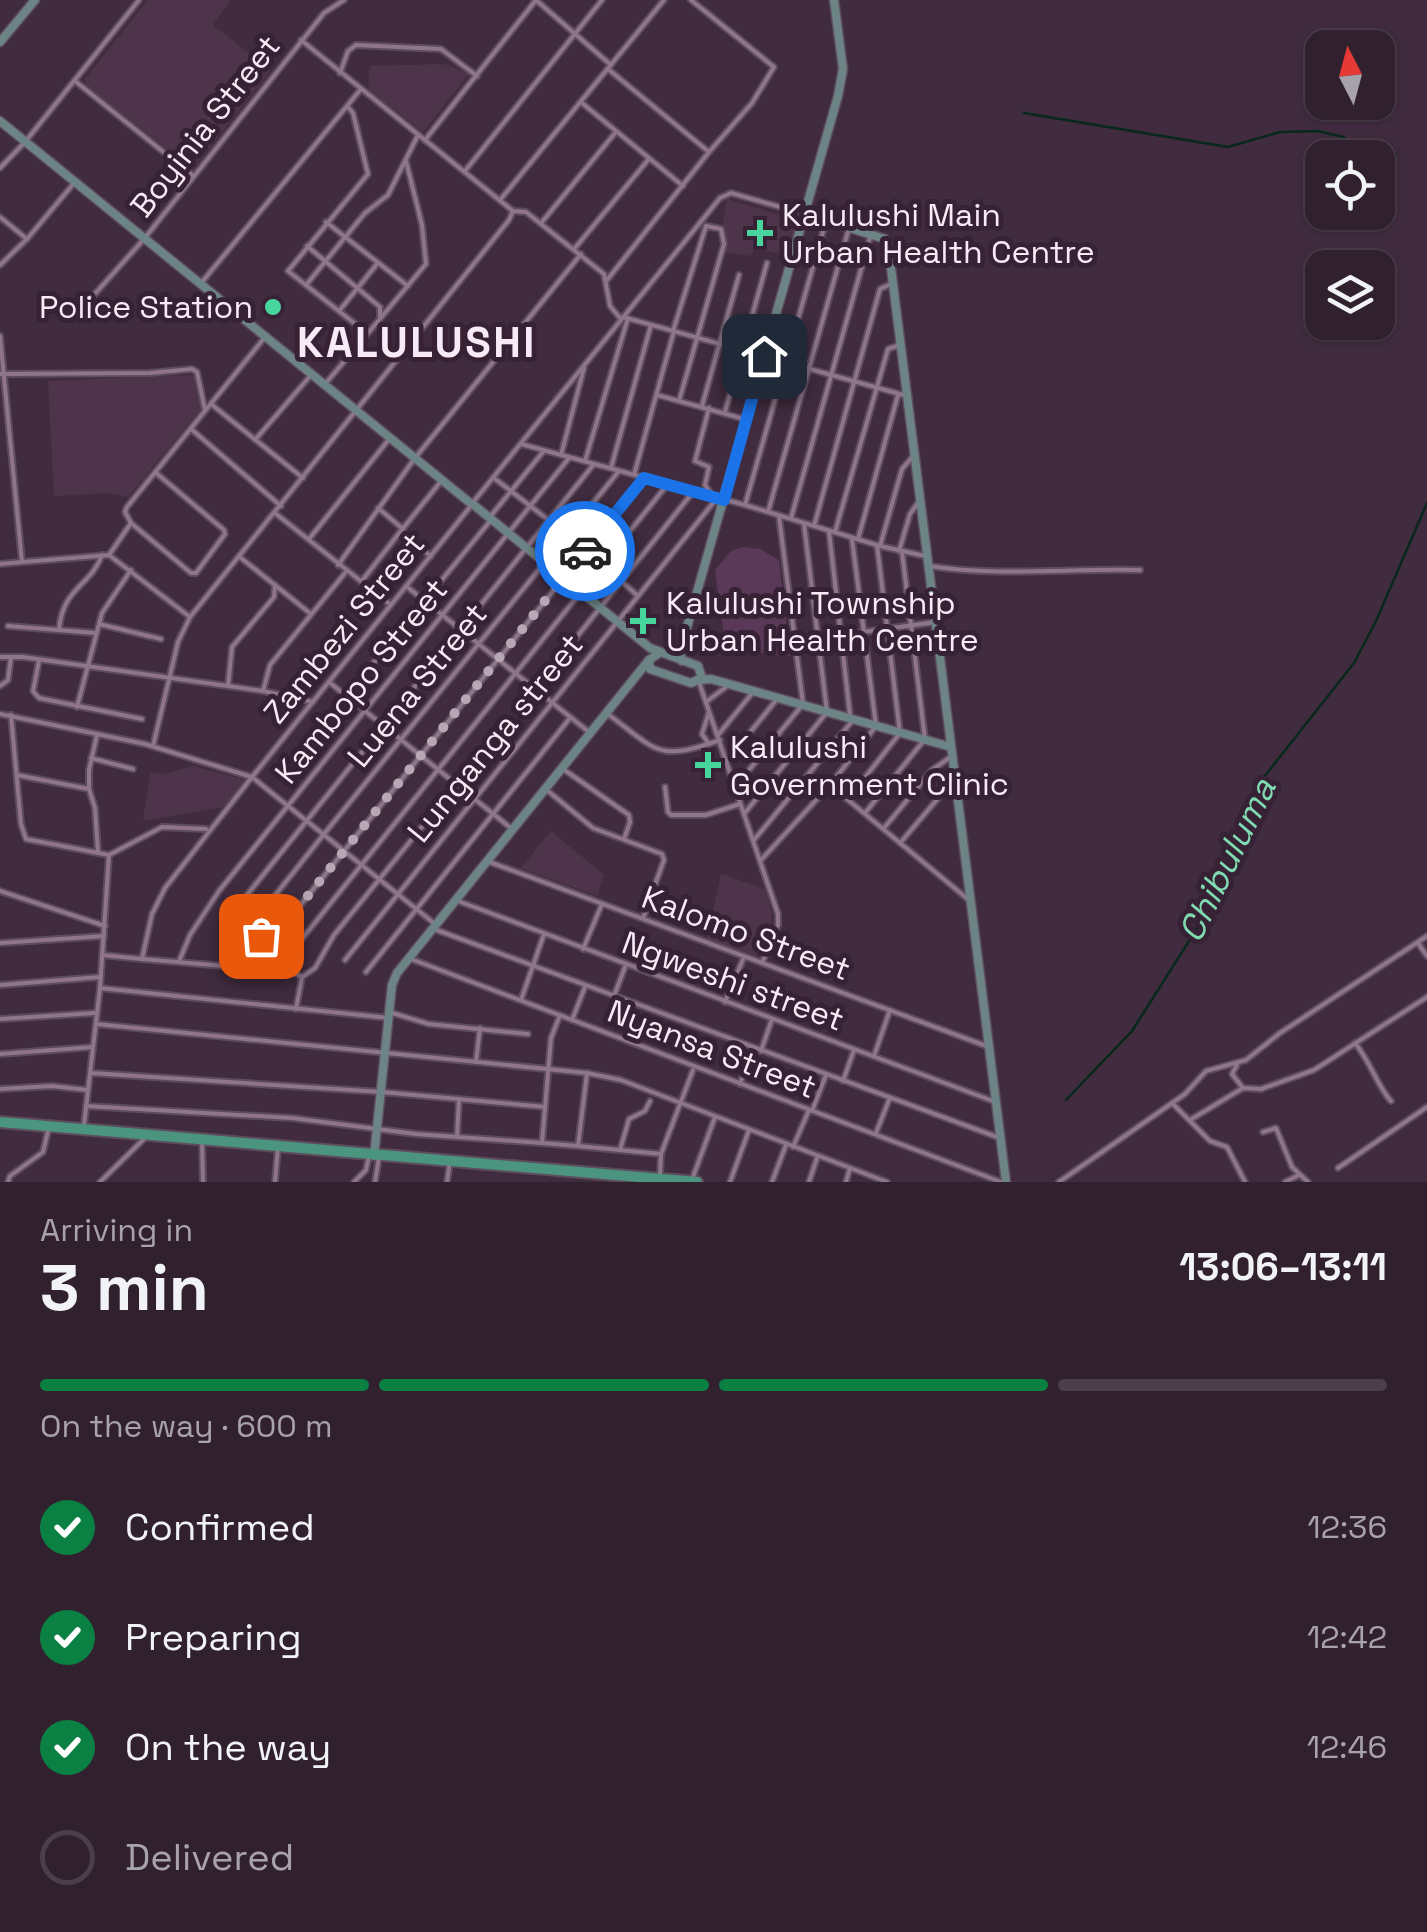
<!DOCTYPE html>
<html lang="en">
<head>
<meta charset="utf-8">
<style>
	:root { --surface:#31212f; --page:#392937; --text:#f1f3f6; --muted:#a8a3aa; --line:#4c3e4b; --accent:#0b8043 }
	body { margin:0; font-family:"Space Grotesk",sans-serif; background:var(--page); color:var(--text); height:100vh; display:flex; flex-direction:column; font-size:38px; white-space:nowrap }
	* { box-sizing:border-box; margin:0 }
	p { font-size:32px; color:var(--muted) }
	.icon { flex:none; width:55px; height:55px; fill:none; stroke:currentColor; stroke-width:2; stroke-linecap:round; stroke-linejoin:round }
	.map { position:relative; height:1182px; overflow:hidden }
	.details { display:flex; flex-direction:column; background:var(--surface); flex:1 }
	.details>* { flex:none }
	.needle { width:65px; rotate:354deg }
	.controls { position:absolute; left:1305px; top:30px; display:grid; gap:20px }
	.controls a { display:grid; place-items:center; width:90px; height:90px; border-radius:20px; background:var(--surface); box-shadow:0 2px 8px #0004,0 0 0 2px var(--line); font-size:50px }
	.pin { position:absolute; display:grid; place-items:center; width:85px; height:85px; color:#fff; margin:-42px; border-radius:20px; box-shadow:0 5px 15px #0006 }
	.courier { position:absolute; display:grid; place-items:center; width:100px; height:100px; margin:-50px; border:8px solid #1a73e8; border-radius:50%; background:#fff; color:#222; box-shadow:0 2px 12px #0007 }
	.head em { font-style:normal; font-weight:600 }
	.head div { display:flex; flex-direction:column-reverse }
	.head { display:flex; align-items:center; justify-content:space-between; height:170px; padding:0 40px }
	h1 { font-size:65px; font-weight:600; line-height:75px }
	.bar { display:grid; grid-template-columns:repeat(4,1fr); gap:15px 10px; align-content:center; height:120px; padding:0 40px }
	.bar i { height:12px; border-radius:8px; background:var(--line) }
	.bar .current { background:var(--accent) }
	.bar p { grid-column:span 4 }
	ol { padding:0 40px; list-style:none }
	li { display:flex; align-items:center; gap:30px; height:110px }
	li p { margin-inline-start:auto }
	li .icon { padding:10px; border-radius:50%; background:var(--accent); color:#fff; stroke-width:4 }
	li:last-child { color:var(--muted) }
	li i { width:55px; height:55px; border:5px solid var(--line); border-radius:50% }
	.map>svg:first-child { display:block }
	.built { fill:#4e344b }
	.garden { fill:#5a3857 }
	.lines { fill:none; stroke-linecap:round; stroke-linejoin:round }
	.stream { stroke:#07281b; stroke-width:2.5 }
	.street-casing { stroke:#5d4c5b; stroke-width:8 }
	.secondary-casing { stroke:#5d4c5b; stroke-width:11 }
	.primary-casing { stroke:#5d4c5b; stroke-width:14 }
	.street { stroke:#8e758b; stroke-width:4 }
	.secondary { stroke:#6d8486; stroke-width:8 }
	.primary { stroke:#4b9480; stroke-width:10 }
	.done { stroke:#b8a8b6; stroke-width:10; stroke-dasharray:0 18 }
	.route { stroke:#1a73e8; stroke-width:12 }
	.poi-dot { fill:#47d49d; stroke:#362234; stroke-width:4 }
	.labels { text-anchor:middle; stroke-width:10; stroke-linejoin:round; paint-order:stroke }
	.street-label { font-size:32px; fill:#f8eaf6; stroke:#362234 }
	.poi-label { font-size:32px; fill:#f8eaf6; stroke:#362234; text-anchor:start }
	.water-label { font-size:35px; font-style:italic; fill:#80dbb2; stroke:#362234 }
	.district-label { font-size:42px; font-weight:bold; letter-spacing:2.5px; fill:#f8eaf6; stroke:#362234 }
</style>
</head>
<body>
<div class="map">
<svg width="1427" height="1182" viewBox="0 0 1427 1182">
	<rect width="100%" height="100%" fill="#412c3f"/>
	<!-- built -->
	<g class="built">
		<polygon points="148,0 230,0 213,25 271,71 192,169 86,85 85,79"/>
		<polygon points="444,64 469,74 423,132 368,89 370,66"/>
		<polygon points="727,199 799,221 787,255 755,248 750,256 725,252 727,242 723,223"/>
		<polygon points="188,375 194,376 204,405 128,497 109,493 54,496 48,381"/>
		<polygon points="193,766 245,780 223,807 143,821 150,773 165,774"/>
		<polygon points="551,831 604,875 597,896 521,868"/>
		<polygon points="721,874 765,889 772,914 771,926 758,956 707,939"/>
	</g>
	<!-- garden -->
	<polygon class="garden" points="742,547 760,549 779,560 790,656 723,649 725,644 715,570 731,551"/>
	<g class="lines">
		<!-- stream -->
		<g class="stream">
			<polyline points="1024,113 1228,147 1280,132 1318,131 1343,137 1362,148 1396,154"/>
			<polyline points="1066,1100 1132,1031 1203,919 1236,850 1242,825 1264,777 1354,663 1376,621 1427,503"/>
		</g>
		<!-- street casing -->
		<g class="street-casing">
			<g id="street">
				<polyline points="691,0 774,67 752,103 709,152"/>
				<polyline points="301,40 513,211 526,212 604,274 610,306 621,319"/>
				<polyline points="340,73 348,51 356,45 441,49 477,76"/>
				<polyline points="75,81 192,175"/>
				<polyline points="582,103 683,186"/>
				<polyline points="347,106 353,113 368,174 288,271 363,330 369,331"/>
				<polyline points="425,140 536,0 611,65"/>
				<polyline points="0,168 25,142 139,0"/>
				<polyline points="465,171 602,0"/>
				<polyline points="500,200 664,0"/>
				<polyline points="0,217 27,239"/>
				<polyline points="326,222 408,286"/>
				<polyline points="542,222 615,133"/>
				<polyline points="307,246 380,307 380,317"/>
				<polyline points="575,248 648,160"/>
				<polyline points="0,265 27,239 75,182"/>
				<polyline points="607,280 709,152 608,69"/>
				<polyline points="202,282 361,89"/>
				<polyline points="306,285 365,213 388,195 418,135"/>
				<polyline points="93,296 144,239 324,13 344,0"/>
				<polyline points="339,311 377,264"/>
				<polyline points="623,317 907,396"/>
				<polyline points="673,331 706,226 721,229 724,244 679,401"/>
				<polyline points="0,336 22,562 0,564"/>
				<polyline points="0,374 150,373 192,369 197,372 205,410"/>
				<polyline points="326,383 426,264 422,225 406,161"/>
				<polyline points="657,395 744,419"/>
				<polyline points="211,404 303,478"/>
				<polyline points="702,406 739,275"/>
				<polyline points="709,408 695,461 709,467 705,485 713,497"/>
				<polyline points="725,412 767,263"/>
				<polyline points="191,429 281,506"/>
				<polyline points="255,440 311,375"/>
				<polyline points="521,444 745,505 880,546 925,556"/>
				<polyline points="561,455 584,368"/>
				<polyline points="585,461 628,318"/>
				<polyline points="611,468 651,325"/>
				<polyline points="155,472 224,530 225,534 196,573 191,573 131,523 125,512 127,507 265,337"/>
				<polyline points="634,475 674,331"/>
				<polyline points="494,478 568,535 637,595"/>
				<polyline points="474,501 720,198 731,193 805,214"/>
				<polyline points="745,505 826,221"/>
				<polyline points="378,508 403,529"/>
				<polyline points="768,512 849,228"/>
				<polyline points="275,513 391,605"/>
				<polyline points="489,518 543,452"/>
				<polyline points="791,518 871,234"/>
				<polyline points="814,526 880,289 893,283"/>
				<polyline points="829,531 850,715"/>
				<polyline points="835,532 888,349 900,345"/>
				<polyline points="309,539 390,438"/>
				<polyline points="858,539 898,395"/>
				<polyline points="880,546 902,469 915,454"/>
				<polyline points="899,551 910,514 920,500"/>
				<polyline points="109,555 131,523"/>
				<polyline points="431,556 400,532 442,480"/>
				<polyline points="241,558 311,614"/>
				<polyline points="22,562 109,555 190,617"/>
				<polyline points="338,565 415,458 581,254"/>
				<path d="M929,566C999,577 1070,568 1140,570"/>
				<polyline points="361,582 400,532"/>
				<polyline points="406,586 589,732"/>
				<polyline points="99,624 161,639"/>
				<polyline points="8,626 96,633"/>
				<path d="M59,629C63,587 91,586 102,555"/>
				<polyline points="797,641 936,622"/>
				<polyline points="0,657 23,657 263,691 313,702"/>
				<polyline points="39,661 33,691 39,698 142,719"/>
				<polyline points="329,682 512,829"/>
				<polyline points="699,682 778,914 778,925 762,963"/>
				<polyline points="0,686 8,680 11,657"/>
				<polyline points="228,686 232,647 274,597 275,585"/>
				<polyline points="263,691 270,665 345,573"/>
				<polyline points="706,702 730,684"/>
				<polyline points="77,707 102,613 131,570"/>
				<polyline points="518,710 693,492"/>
				<polyline points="0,714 145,744 252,777 165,888 152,914 142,959 102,955"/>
				<polyline points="11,715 21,824 26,839 109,855"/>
				<path d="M609,715C658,751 657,762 720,740"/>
				<polyline points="718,735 753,692"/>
				<polyline points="307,744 491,520"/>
				<polyline points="709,744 702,734 709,712"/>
				<polyline points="153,746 178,642 190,617 509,220 513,211"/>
				<polyline points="91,758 133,769"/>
				<polyline points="727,761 777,699"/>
				<polyline points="563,769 629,815 630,822 624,839"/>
				<polyline points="17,775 89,789 95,808 98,853"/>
				<polyline points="830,785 969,900"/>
				<polyline points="736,786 803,704 779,516"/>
				<polyline points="665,787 668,812 671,815 706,815 740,804"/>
				<polyline points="89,789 89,770 97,735"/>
				<polyline points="548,791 593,828 662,854 664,860 643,918"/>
				<polyline points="848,799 900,733 877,545"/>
				<polyline points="865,813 925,739 902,552"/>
				<polyline points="744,814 827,712 804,524"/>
				<polyline points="884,828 932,770 952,756"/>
				<polyline points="754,840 853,720"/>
				<polyline points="900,843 952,782"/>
				<polyline points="761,860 830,785 876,726 852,539"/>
				<polyline points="487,861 989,1047"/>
				<polyline points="0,891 105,926"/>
				<polyline points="458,901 993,1101"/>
				<polyline points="435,924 252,777 470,507"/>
				<polyline points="254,928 273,898 324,834 619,471"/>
				<polyline points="434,929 997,1137"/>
				<polyline points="0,943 104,936"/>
				<polyline points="270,943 644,478"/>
				<polyline points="1418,943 1427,956"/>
				<polyline points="583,949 602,904"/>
				<polyline points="142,959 293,972 302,977 296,1009"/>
				<polyline points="180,959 190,935 219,891 569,458"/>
				<polyline points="411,959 1001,1182"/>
				<polyline points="345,960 717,498"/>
				<polyline points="294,963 253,930 226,921 594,464"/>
				<polyline points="293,972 297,945 667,485"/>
				<polyline points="366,972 570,718"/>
				<polyline points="302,977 315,968 334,935 456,785"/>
				<polyline points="0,985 100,977"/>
				<polyline points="100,988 389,1018"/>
				<polyline points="614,996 625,967"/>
				<polyline points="521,1000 544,934"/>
				<polyline points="725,1002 744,957"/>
				<polyline points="389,1012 429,1024 528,1034"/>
				<polyline points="0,1019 95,1013"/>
				<polyline points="572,1020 585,987"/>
				<polyline points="96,1024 587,1073 621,1080 887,1182"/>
				<path d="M1355,1043C1370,1061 1379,1089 1391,1101"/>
				<polyline points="761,1051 772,1019"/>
				<polyline points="0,1054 93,1047"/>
				<polyline points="874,1056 890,1010"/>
				<polyline points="476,1062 480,1028"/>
				<polyline points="1237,1065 1232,1074 1243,1088"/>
				<polyline points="91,1073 382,1092 545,1107"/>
				<polyline points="843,1081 854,1050"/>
				<polyline points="740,1084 753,1048"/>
				<polyline points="0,1089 52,1086 88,1090"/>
				<polyline points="1172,1103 1210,1141 1227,1147 1245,1182"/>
				<polyline points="86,1106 292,1118 416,1134 542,1143 551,1038 560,1015"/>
				<polyline points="812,1111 826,1075"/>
				<polyline points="1190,1120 1243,1088 1261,1089 1314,1070 1427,997"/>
				<polyline points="84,1125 100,988 109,855 162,827 206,829"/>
				<polyline points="1263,1132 1276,1128 1292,1167 1308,1182"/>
				<polyline points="876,1133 889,1100"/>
				<polyline points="457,1137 459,1099"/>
				<polyline points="202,1140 203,1182"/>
				<polyline points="542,1143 578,1146 587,1073"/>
				<polyline points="578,1146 661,1154 660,1175"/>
				<polyline points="793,1147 809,1110"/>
				<polyline points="620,1150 629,1119 645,1111 650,1101"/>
				<polyline points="661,1154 693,1070"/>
				<polyline points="1338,1168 1427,1107"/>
				<polyline points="693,1177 715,1117"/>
				<polyline points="8,1182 10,1176 43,1152 48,1131"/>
				<polyline points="100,1182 147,1136"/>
				<polyline points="275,1182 278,1147"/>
				<polyline points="354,1182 366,1170 369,1156"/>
				<polyline points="375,1182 379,1157"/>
				<polyline points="447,1182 450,1161"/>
				<polyline points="730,1182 749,1130"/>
				<polyline points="772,1182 786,1145"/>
				<polyline points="809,1182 817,1158"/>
				<polyline points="846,1182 850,1168"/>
				<polyline points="1059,1182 1185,1094 1206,1071 1246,1060 1280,1033 1427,936"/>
				<polyline points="1285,1182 1299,1175"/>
			</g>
		</g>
		<!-- secondary casing -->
		<g class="secondary-casing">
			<g id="secondary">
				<polyline points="0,42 35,0"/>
				<polyline points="0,121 469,502"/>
				<polyline points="805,214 885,239 888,244 1006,1182"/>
				<polyline points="475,506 650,648 698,666 702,678 691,683 650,669 649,660 658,654"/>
				<polyline points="682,661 680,652 838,96 843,69 834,0"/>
				<polyline points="700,680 711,679 951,747"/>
				<polyline points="374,1156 392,985 397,973 649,660"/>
			</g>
		</g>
		<!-- primary casing -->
		<g class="primary-casing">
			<polyline id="primary" points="0,1122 697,1182"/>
		</g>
		<!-- street -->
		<use href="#street" class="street"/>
		<!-- secondary -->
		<use href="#secondary" class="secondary"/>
		<!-- primary -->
		<use href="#primary" class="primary"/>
	</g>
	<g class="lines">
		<!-- done -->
		<polyline class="done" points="261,936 270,943 585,551"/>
		<!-- route -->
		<polyline class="route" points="585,551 644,478 724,500 764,356"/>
	</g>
	<!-- markers -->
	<g class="poi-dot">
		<path d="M755 218h10v10h10v10h-10v10h-10v-10h-10v-10h10z"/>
		<circle cx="273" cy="307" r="10"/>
		<path d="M638 606h10v10h10v10h-10v10h-10v-10h-10v-10h10z"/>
		<path d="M703 750h10v10h10v10h-10v10h-10v-10h-10v-10h10z"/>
	</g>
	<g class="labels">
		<!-- street labels -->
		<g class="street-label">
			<text transform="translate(205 126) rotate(-52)" y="11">Boyinia Street</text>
			<text transform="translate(344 628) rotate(-51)" y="11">Zambezi Street</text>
			<text transform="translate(361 681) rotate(-51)" y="11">Kambopo Street</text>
			<text transform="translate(417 685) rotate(-51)" y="11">Luena Street</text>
			<text transform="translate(495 738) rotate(-51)" y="11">Lunganga street</text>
			<text transform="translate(746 933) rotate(20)" y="11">Kalomo Street</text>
			<text transform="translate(733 981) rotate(20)" y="11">Ngweshi street</text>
			<text transform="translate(712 1049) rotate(21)" y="11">Nyansa Street</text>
		</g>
		<!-- poi labels -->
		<g class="poi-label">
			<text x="782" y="226">Kalulushi Main<tspan x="782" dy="37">Urban Health Centre</tspan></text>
			<text x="253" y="318" text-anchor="end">Police Station</text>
			<text x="666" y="614">Kalulushi Township<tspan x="666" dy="37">Urban Health Centre</tspan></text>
			<text x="730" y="758">Kalulushi<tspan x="730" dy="37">Government Clinic</tspan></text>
		</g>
		<!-- water labels -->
		<g class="water-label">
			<text transform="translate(1227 860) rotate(-64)" y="12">Chibuluma</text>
		</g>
		<!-- district labels -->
		<g class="district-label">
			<text x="417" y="357">KALULUSHI</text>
		</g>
	</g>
</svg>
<div class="controls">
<a><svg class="needle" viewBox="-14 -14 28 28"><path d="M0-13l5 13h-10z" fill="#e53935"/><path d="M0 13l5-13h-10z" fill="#a8a3aa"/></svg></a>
<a><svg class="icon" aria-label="locate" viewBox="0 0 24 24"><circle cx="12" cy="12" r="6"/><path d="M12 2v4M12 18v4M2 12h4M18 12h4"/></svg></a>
<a><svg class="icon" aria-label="layers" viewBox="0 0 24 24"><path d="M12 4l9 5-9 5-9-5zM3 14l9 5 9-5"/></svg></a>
</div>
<div class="pin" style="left:261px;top:936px;background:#ea580c"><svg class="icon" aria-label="bag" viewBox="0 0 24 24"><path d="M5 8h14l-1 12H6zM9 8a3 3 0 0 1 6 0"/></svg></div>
<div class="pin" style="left:764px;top:356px;background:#1f2937"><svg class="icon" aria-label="home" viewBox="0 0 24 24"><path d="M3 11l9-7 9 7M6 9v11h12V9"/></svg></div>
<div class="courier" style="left:585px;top:551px"><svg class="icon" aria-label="car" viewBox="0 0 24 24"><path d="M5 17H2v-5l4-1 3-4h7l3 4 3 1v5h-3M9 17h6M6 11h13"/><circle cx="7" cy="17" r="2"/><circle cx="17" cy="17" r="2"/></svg></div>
</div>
<section class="details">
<div class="head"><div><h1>3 min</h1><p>Arriving in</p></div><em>13:06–13:11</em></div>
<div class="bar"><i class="current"></i><i class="current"></i><i class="current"></i><i></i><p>On the way · 600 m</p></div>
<ol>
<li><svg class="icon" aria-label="check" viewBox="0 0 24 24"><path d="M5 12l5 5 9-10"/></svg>Confirmed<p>12:36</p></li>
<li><svg class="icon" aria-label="check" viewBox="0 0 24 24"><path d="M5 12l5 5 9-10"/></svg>Preparing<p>12:42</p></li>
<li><svg class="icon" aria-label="check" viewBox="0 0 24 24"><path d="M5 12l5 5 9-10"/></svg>On the way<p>12:46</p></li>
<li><i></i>Delivered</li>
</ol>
</section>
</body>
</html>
